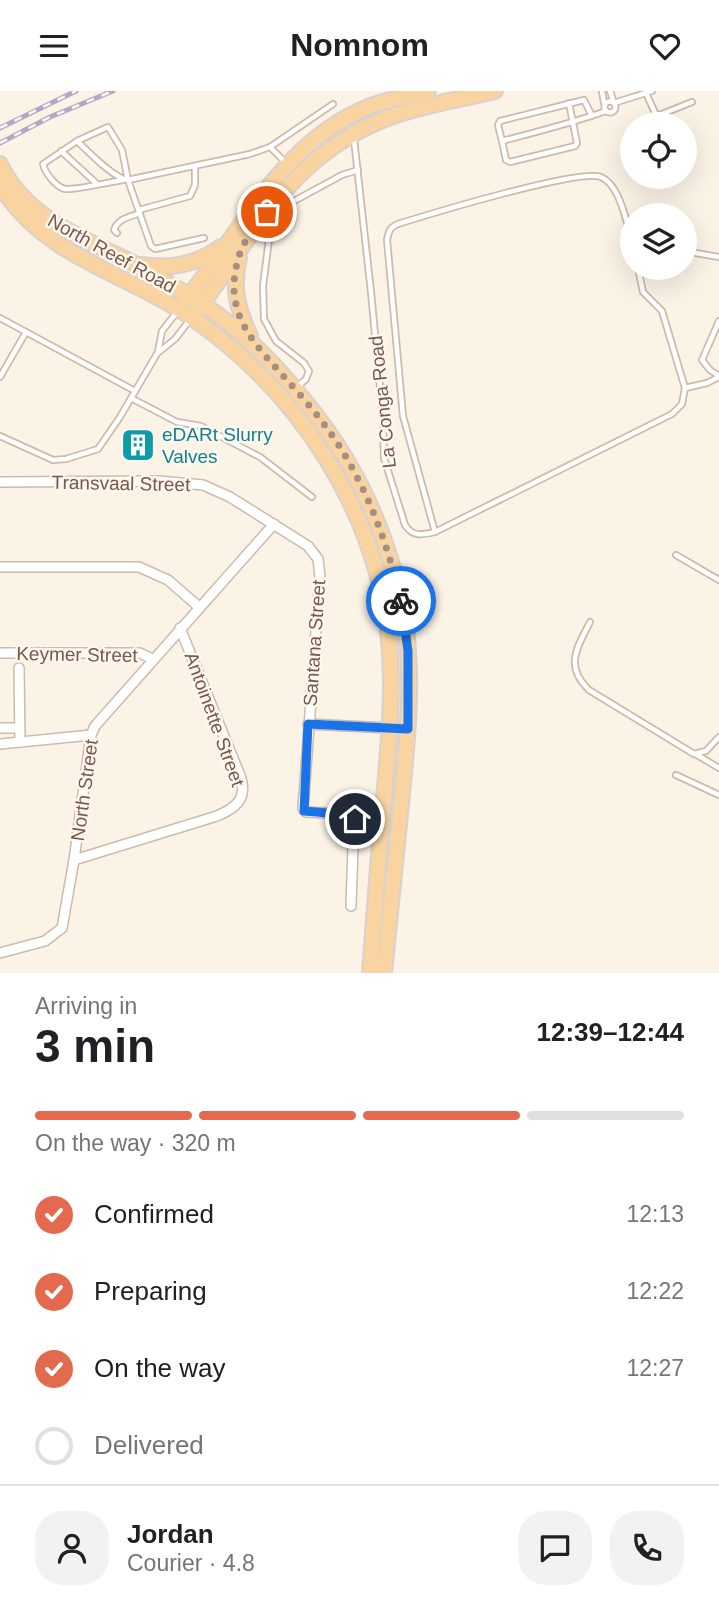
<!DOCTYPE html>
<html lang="en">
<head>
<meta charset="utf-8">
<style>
	:root { --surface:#fff; --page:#f2f2f2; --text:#202124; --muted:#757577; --line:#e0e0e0; --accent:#e3694f }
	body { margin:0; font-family:Helvetica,sans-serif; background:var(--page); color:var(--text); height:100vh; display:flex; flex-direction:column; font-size:26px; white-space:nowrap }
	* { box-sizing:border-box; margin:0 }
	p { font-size:23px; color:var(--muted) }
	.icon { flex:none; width:38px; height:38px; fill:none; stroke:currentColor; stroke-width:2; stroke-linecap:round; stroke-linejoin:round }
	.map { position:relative; height:882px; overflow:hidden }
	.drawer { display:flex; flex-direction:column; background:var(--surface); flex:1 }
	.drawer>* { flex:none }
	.fabs { position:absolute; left:620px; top:21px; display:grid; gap:14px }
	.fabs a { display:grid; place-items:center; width:77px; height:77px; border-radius:50%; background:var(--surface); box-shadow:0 7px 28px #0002; font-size:35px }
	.pin { position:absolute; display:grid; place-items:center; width:60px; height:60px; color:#fff; margin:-30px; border:4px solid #fff; border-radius:50%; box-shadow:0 2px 7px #0007 }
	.courier { position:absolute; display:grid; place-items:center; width:70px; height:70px; margin:-35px; border:5px solid #1a73e8; border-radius:50%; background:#fff; color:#222; box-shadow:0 2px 9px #0007 }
	.summary em { font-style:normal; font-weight:700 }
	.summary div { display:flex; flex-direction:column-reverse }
	.summary { display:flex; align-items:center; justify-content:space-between; height:119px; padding:0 35px }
	h1 { font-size:46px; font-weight:700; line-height:52px }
	.bar { display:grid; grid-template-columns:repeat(4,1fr); gap:10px 7px; align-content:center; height:84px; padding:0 35px }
	.bar i { height:9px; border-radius:5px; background:var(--line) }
	.bar .on { background:var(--accent) }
	.bar p { grid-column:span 4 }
	.line { display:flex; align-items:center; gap:18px; padding:0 35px; border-top:2px solid var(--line) }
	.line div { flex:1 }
	.round { display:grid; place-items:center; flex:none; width:74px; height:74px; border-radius:28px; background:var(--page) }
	ol { padding:0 35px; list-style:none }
	li { display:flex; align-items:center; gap:21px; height:77px }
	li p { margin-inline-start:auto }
	li .icon { padding:7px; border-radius:50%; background:var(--accent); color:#fff; stroke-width:4 }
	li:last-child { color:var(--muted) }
	li i { width:38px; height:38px; border:4px solid var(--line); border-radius:50% }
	header { display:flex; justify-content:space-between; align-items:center; height:91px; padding:0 35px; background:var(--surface); font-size:32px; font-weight:700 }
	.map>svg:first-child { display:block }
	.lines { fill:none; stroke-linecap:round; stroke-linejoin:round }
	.service-casing { stroke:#cebaad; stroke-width:8 }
	.minor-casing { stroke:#cebaad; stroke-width:12 }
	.primary-casing { stroke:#d9d1cd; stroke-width:18 }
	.service { stroke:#fff; stroke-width:4.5 }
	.minor { stroke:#fff; stroke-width:9 }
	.primary { stroke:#f9d4a1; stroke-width:14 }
	.rail-casing { stroke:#b5a5c6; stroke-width:5 }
	.rail { stroke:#fff7ee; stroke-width:2.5; stroke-dasharray:8; stroke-linecap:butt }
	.done { stroke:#a58f82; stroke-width:7; stroke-dasharray:0 12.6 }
	.route { stroke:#1a73e8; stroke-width:9 }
	.labels { text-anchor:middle; stroke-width:5; stroke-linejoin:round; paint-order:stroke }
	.street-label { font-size:19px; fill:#76594c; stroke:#fff7ee }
	.culture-label { font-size:19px; fill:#0d838f; stroke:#fff7ee; text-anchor:start }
</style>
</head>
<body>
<header><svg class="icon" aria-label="menu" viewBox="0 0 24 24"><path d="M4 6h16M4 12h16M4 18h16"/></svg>Nomnom<svg class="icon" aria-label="heart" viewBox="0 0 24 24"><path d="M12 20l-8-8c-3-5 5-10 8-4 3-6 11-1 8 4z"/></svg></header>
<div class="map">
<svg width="719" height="882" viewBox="0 0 719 882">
	<rect width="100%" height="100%" fill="#fcf3e7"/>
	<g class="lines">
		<!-- service casing -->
		<g class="service-casing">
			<g id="service">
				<polyline points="602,0 604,12"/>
				<polyline points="610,0 614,12 652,0"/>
				<polyline points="646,2 660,33"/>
				<circle cx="610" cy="16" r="5.5"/>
				<path d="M592,25L584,9L500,30L498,34L502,50C537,41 572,32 606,20"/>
				<polyline points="657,25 692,11"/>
				<path d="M354,48L371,201L383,328L384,367L405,434C413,446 421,444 435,441L672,323L682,313L685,297"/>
				<path d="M77,50C88,60 114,88 128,89L122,59L108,36L77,50L43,73C45,82 56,96 65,98C77,99 109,91 123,89"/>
				<polyline points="502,50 506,69 510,71 575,55 577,52 569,12"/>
				<polyline points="270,56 287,73"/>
				<polyline points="61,60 96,92"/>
				<polyline points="139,119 190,105 195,94 195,75"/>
				<path d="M117,142L114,139C118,127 130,126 140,122"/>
				<polyline points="204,147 155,158 151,155 128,89 250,63 270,56 333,13"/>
				<polyline points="684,160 719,166"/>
				<polyline points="638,177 643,201 662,220 685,297 707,292 719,286"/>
				<polyline points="0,227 135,300"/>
				<polyline points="719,230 702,269 710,279 719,285"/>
				<polyline points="159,261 175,248 189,230"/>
				<polyline points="0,286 26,241"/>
				<polyline points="296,297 306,288 309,280 304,272 276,250 264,228 263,195 269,148 285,115 342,84 358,79"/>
				<polyline points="131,307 177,331 201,335 260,366 312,406"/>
				<polyline points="0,345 53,369 66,368 98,358 120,326 158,261 162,240 177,221"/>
				<path d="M435,441L403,325L387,149C389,138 391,135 401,132C430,123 581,77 601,86C620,94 625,129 632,147"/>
				<polyline points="676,464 719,489"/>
				<path d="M590,531C577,557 564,575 589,599L694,663L706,660L719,646"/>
				<polyline points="697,664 719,677"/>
				<polyline points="676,684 719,704"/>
			</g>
		</g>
		<!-- minor casing -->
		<g class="minor-casing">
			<g id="minor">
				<polyline points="0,391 158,390 203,394 230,406 308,455 318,468 320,486 303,718 306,721 346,723 354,726 351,815"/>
				<polyline points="0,476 139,476 168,489 199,516"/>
				<polyline points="0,562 140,562 152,568"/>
				<polyline points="19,577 20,651"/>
				<polyline points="308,633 408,638"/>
				<polyline points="0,637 19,637"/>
				<polyline points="0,653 91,644"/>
				<path d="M74,769L217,725C236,717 247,708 241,687L180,537"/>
				<polyline points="0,862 45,850 62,837 74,769 91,644 95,635 274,433"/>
			</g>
		</g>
		<!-- primary casing -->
		<g class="primary-casing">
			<g id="primary">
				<path d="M0,73C26,128 83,147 133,172C151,182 170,193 188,204C236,232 274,271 308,314C356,373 388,443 403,518C414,579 408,642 402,703C396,763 390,822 384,882"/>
				<path d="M0,94C44,167 128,182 194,228C298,301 377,419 389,549C394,605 388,662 383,718C378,773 374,827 370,882"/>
				<path d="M239,167C232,197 237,217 250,245"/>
				<path d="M141,174C171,178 196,174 221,156"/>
				<path d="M184,211C242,141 281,50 371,15C389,8 409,5 428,0"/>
				<path d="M197,220C257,139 293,59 396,24C428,13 462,8 495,0"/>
			</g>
		</g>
		<!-- service -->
		<use href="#service" class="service"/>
		<!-- minor -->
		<use href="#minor" class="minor"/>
		<!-- primary -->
		<use href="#primary" class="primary"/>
		<!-- rail casing -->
		<g class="rail-casing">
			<g id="rail">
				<polyline points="0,37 76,0"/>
				<polyline points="0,52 50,26 113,0"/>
			</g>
		</g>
		<!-- rail -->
		<use href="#rail" class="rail"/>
	</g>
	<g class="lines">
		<!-- done -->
		<path class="done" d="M267,121C258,134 245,147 240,162C219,225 257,254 294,297C312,317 329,338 343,361C371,407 389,458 401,510"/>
		<!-- route -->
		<polyline class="route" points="355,728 351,724 304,720 308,633 408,638 408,560 401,510"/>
	</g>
	<!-- icons -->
	<defs>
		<g id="building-square" transform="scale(1.75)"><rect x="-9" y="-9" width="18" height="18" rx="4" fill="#0f9aa8" stroke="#fff7ee"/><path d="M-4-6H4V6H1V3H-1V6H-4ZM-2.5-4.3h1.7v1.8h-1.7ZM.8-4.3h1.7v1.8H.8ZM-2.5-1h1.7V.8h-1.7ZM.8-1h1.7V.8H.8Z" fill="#fff"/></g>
	</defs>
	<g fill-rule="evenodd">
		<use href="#building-square" x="138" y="354"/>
	</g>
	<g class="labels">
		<!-- street labels -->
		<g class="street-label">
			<text transform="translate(112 162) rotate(29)" y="7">North Reef Road</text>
			<text transform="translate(382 311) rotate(-96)" y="7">La Conga Road</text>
			<text transform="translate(121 392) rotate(1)" y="7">Transvaal Street</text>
			<text transform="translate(314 552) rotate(-86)" y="7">Santana Street</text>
			<text transform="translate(77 563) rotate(1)" y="7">Keymer Street</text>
			<text transform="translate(215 628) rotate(70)" y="7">Antoinette Street</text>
			<text transform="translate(84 699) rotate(-82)" y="7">North Street</text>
		</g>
		<!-- culture labels -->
		<g class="culture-label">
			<text x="162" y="350">eDARt Slurry<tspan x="162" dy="22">Valves</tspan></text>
		</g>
	</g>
</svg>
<div class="fabs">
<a><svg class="icon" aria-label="locate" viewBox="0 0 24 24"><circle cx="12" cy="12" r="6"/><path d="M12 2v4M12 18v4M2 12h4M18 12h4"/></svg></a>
<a><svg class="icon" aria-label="layers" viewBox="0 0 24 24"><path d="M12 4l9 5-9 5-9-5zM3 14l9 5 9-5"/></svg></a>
</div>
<div class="pin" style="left:267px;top:121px;background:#ea580c"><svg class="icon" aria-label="bag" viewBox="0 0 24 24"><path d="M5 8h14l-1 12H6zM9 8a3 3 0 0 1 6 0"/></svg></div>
<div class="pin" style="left:355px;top:728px;background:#1f2937"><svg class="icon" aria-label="home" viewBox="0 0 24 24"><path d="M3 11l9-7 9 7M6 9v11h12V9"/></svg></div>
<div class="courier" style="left:401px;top:510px"><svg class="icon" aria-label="bike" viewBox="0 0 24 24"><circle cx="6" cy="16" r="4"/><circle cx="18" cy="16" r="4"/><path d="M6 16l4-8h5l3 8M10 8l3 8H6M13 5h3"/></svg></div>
</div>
<section class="drawer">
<div class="summary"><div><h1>3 min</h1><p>Arriving in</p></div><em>12:39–12:44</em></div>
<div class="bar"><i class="on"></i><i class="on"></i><i class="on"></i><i></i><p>On the way · 320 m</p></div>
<ol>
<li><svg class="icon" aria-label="check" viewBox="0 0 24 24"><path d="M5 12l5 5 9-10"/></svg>Confirmed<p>12:13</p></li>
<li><svg class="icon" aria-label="check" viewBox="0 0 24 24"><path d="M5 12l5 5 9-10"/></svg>Preparing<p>12:22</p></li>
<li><svg class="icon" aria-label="check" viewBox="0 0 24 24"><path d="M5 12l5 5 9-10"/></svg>On the way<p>12:27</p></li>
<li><i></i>Delivered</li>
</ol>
<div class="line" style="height:126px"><a class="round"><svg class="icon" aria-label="person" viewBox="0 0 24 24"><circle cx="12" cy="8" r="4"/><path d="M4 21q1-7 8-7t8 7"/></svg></a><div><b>Jordan</b><p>Courier · 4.8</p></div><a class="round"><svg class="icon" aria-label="chat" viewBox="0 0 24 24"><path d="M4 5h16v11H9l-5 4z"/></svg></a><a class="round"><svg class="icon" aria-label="phone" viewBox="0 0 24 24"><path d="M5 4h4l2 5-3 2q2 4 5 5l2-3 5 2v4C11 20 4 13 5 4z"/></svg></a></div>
</section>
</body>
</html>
